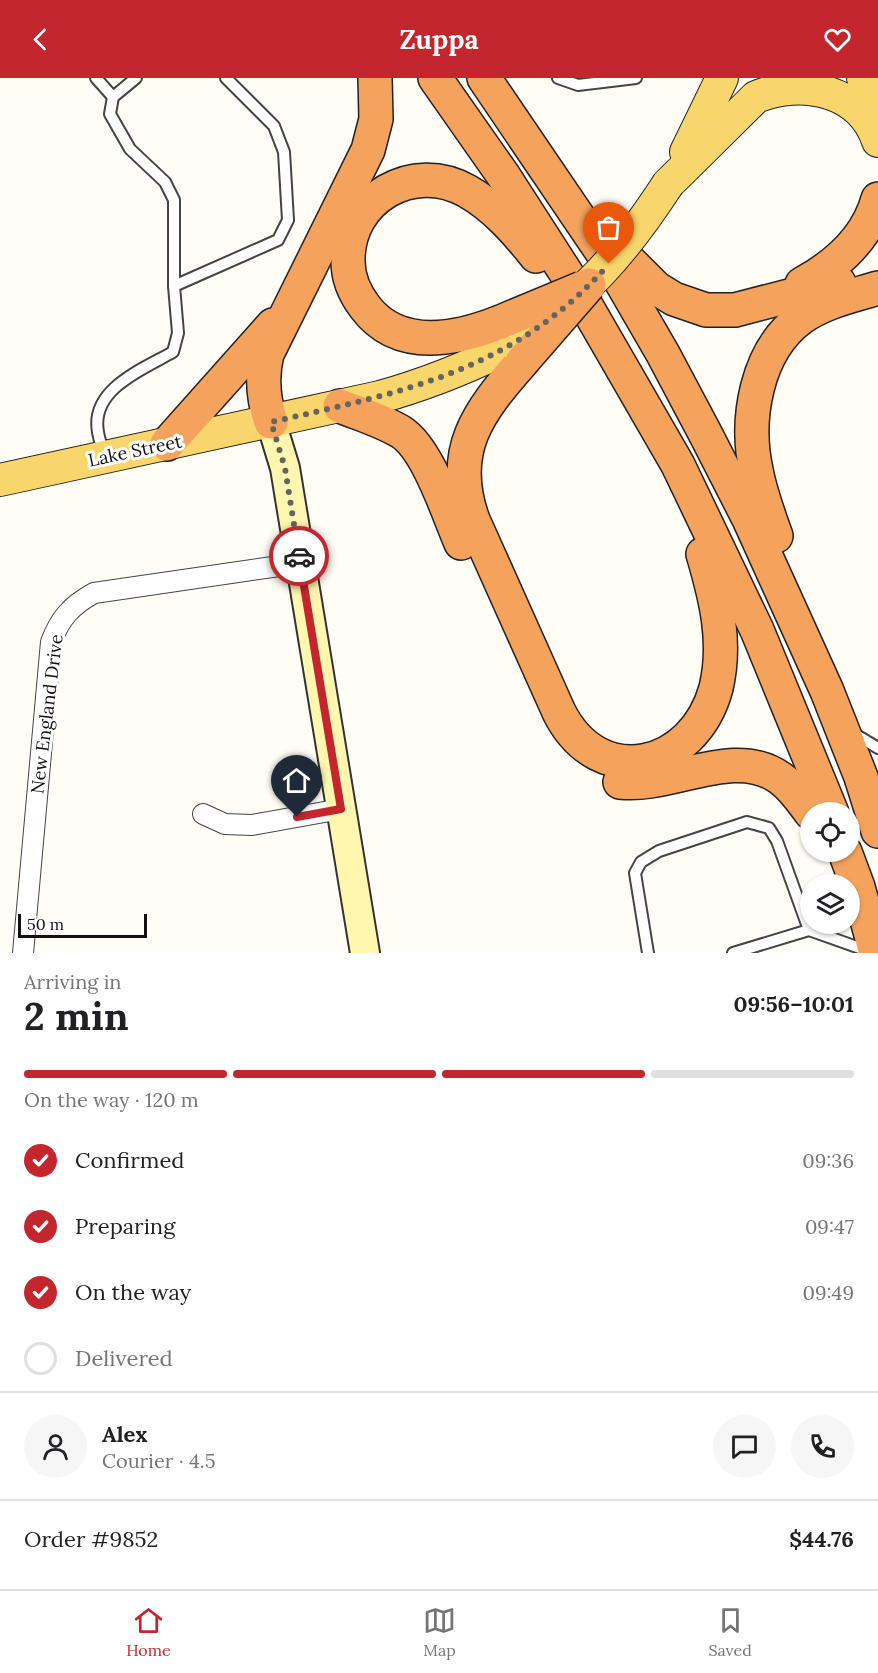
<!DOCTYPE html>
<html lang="en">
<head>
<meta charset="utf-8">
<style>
	:root { --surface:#fff; --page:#f6f6f6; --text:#202124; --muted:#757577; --line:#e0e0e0; --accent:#c4262e }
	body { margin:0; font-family:Lora,serif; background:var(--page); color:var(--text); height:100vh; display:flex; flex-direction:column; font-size:22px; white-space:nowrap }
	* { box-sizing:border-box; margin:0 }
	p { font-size:20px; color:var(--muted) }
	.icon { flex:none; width:33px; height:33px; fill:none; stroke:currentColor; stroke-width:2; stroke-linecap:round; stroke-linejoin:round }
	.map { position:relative; height:875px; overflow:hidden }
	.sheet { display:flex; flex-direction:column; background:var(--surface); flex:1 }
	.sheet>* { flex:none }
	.fabs { position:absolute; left:800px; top:724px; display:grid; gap:12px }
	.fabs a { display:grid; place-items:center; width:60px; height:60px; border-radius:50%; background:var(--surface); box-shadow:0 2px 4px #0004; font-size:30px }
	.scale { position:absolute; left:18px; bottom:15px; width:129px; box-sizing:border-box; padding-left:6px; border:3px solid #111; border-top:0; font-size:16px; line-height:21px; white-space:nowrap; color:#111; -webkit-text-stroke:4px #fff; paint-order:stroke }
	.pin { position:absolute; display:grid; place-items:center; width:51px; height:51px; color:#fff; margin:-62px -26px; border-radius:50% 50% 50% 0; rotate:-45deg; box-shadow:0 0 6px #0007 }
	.pin .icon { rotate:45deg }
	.courier { position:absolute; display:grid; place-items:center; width:60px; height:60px; margin:-30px; border:4px solid #c4262e; border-radius:50%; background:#fff; color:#222; box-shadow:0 2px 8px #0007 }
	.head em { font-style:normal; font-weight:700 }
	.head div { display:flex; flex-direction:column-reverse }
	.head { display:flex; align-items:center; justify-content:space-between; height:102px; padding:0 24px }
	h1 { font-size:39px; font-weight:700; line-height:45px }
	.bar { display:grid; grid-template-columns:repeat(4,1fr); gap:9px 6px; align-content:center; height:72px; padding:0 24px }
	.bar i { height:8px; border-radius:4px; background:var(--line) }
	.bar .on { background:var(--accent) }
	.bar p { grid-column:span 4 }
	.line { display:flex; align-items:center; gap:15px; padding:0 24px; border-top:2px solid var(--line) }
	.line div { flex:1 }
	.round { display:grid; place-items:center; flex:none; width:63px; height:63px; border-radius:32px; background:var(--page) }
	ol { padding:0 24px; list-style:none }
	li { display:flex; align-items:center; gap:18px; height:66px }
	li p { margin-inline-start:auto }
	li .icon { padding:6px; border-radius:50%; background:var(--accent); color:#fff; stroke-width:4 }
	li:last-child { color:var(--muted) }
	li i { width:33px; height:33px; border:3px solid var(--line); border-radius:50% }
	header { display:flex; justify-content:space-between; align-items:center; height:78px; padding:0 24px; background:var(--accent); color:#fff; font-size:27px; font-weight:700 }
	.tab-bar { display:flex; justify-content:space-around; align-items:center; height:84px; border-top:2px solid var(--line); background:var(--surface); font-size:16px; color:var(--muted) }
	.tab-bar a { display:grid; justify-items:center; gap:3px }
	.tab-bar .on { color:var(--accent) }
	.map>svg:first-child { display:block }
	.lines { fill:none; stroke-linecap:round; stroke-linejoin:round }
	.lane-casing { stroke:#444; stroke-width:14 }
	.street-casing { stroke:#444; stroke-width:22 }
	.secondary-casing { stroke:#333; stroke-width:32 }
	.primary-casing { stroke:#222; stroke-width:34 }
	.highway-casing { stroke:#222; stroke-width:36 }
	.lane { stroke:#fff; stroke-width:10 }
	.street { stroke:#fff; stroke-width:20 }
	.secondary { stroke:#fff6b0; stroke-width:28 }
	.primary { stroke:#f9d66b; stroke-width:32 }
	.highway { stroke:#f5a25d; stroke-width:33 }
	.primary-bridge-casing { stroke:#222; stroke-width:34; stroke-linecap:butt }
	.highway-bridge-casing { stroke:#222; stroke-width:36; stroke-linecap:butt }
	.primary-bridge { stroke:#f9d66b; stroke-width:32 }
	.highway-bridge { stroke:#f5a25d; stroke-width:33 }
	.done { stroke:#646461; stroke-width:6; stroke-dasharray:0 10.8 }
	.route { stroke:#c4262e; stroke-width:8 }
	.labels { text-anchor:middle; stroke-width:6; stroke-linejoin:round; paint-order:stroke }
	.street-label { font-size:18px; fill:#111; stroke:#fff }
</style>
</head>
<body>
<header><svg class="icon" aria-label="back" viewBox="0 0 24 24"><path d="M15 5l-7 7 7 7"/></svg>Zuppa<svg class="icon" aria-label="heart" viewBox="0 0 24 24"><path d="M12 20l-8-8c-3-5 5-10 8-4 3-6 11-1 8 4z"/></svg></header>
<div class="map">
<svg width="878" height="875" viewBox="0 0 878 875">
	<rect width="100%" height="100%" fill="#fffdf5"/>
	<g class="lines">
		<!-- lane casing -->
		<g class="lane-casing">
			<g id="lane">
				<polyline points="96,0 113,19"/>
				<polyline points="558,0 578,7 636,0"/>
				<polyline points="174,208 278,162 288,142 284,74 274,48 226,0"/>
				<path d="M104,376C102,369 99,361 98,354C90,311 143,291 173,274L178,255L174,208V122L165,104L130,71L110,36L113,19L136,0"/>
				<polyline points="853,655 878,670"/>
				<polyline points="815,846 809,852 871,874"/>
				<polyline points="648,875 635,795 641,784 659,773 747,744 769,750 777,763 809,852 733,875"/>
			</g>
		</g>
		<!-- street casing -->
		<g class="street-casing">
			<g id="street">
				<polyline points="203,736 225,746 252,747 341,731"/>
				<path d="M23,875L51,564C60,540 72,527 94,515L300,485"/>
			</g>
		</g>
		<!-- secondary casing -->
		<g class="secondary-casing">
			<polyline id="secondary" points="271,344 285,390 365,875"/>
		</g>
		<!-- primary casing -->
		<g class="primary-casing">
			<g id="primary">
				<polyline points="863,0 878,15"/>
				<polyline points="686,74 722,0"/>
				<path d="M668,106L756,19C802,0 861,12 878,63"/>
				<path d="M0,402L380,319C427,306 471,288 515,266"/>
			</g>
		</g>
		<!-- highway casing -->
		<g class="highway-casing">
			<g id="highway">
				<polyline points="435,0 503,97 577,212 678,387 757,552 832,735"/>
				<polyline points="484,0 615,193 663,276 706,357 749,441 827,613 861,699 878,753"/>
				<polyline points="616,170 656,210 674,221 706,232 735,232 839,205"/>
				<path d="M802,206C837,187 867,161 878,121"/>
				<path d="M498,245C454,262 398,273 365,229C355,216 348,200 348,183C347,121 413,82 467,113C495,129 516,153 536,178"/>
				<path d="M522,284C478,334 448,373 473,442L559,634C599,714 694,692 716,610C727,564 716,520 703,476"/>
				<path d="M340,328C360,336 383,343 401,354C428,371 448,435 461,465"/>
				<path d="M271,344C263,321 261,300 267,276L368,72L376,41L375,0"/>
				<polyline points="167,366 273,247"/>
				<path d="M776,458C768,436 760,414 756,392C745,341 756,273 801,240C823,224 852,218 878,210"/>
				<path d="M620,704C672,710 734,667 780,700C793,709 802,723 811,735"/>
				<polyline points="845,774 858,809 876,875"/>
			</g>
		</g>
		<!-- lane -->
		<use href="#lane" class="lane"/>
		<!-- street -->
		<use href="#street" class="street"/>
		<!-- secondary -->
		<use href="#secondary" class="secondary"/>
		<!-- primary -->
		<use href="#primary" class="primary"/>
		<!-- highway -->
		<use href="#highway" class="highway"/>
		<!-- primary-bridge casing -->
		<g class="primary-bridge-casing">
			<path id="primary-bridge" d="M515,266C584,218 622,177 668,106"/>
		</g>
		<!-- highway-bridge casing -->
		<g class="highway-bridge-casing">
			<g id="highway-bridge">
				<polyline points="498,245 582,210"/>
				<polyline points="522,284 589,207"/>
			</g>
		</g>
		<!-- primary-bridge -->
		<use href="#primary-bridge" class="primary-bridge"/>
		<!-- highway-bridge -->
		<use href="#highway-bridge" class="highway-bridge"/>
	</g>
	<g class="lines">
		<!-- done -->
		<path class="done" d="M299,478L285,390L271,344C404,314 514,293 609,186"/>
		<!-- route -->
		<polyline class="route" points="297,739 341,731 299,478"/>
	</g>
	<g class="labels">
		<!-- street labels -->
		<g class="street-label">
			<text transform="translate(135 373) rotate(-12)" y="6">Lake Street</text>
			<text transform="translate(47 636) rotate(-83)" y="6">New England Drive</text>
		</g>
	</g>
</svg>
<div class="fabs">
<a><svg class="icon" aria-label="locate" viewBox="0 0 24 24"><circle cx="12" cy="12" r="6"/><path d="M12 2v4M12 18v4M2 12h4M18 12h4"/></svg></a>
<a><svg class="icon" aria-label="layers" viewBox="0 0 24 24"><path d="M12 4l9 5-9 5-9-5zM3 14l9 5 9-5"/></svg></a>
</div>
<div class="scale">50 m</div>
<div class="pin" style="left:609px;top:186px;background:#ea580c"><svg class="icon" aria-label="bag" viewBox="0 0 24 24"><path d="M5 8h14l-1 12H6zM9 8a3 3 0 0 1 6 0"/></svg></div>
<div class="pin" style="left:297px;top:739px;background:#1f2937"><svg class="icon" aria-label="home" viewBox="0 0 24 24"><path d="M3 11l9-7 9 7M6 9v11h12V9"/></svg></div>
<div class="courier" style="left:299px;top:478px"><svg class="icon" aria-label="car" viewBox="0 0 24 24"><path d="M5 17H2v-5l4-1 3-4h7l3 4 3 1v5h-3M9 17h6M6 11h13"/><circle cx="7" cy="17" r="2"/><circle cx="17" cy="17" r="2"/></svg></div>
</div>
<section class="sheet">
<div class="head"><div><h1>2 min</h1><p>Arriving in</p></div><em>09:56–10:01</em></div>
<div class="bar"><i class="on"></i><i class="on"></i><i class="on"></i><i></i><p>On the way · 120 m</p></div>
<ol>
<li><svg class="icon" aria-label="check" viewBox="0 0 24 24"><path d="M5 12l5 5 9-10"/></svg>Confirmed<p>09:36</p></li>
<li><svg class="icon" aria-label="check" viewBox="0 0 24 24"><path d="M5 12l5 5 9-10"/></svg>Preparing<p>09:47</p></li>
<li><svg class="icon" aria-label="check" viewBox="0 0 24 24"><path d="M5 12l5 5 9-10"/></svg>On the way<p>09:49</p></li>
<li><i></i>Delivered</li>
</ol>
<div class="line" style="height:108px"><a class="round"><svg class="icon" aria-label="person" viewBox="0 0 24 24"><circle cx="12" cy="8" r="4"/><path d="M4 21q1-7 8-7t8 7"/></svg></a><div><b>Alex</b><p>Courier · 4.5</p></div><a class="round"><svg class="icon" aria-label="chat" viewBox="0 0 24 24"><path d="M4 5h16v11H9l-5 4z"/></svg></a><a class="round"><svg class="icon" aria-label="phone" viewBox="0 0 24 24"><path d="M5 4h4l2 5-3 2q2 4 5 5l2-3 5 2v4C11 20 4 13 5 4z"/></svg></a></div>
<div class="line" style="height:78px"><div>Order #9852</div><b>$44.76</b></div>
</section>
<nav class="tab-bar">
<a class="on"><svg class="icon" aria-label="home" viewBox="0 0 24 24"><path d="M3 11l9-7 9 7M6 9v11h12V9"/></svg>Home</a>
<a><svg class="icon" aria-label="map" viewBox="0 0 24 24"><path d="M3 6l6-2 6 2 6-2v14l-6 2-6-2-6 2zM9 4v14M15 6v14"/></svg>Map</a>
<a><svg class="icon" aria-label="saved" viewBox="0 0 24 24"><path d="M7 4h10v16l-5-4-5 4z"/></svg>Saved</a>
</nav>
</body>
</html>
